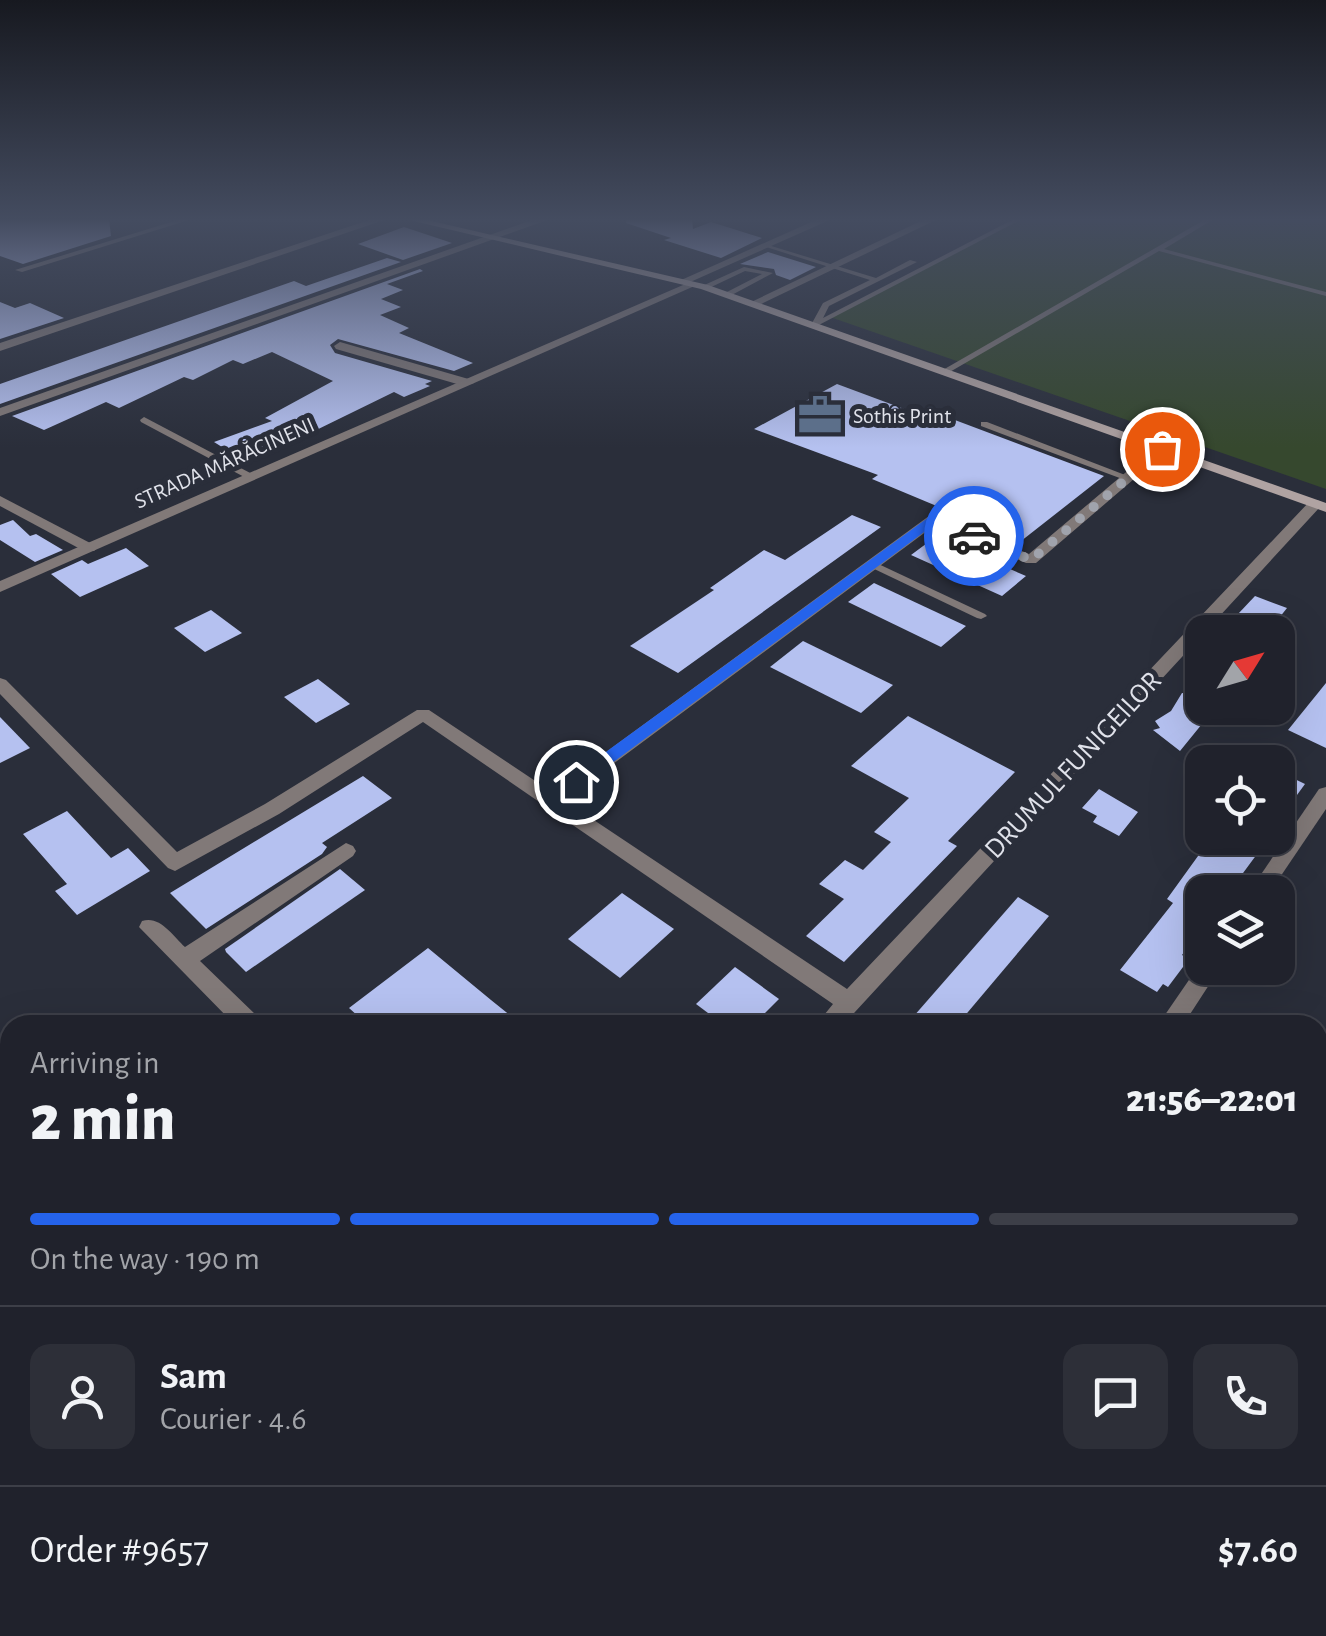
<!DOCTYPE html>
<html lang="en">
<head>
<meta charset="utf-8">
<style>
	:root { --surface:#20222c; --page:#2d2f38; --text:#f1f3f6; --muted:#a2a4a9; --line:#3d3f48; --accent:#2563eb }
	body { margin:0; font-family:"Alegreya Sans",sans-serif; background:var(--page); color:var(--text); height:100vh; display:flex; flex-direction:column; font-size:38px; white-space:nowrap }
	* { box-sizing:border-box; margin:0 }
	p { font-size:32px; color:var(--muted) }
	.icon { flex:none; width:55px; height:55px; fill:none; stroke:currentColor; stroke-width:2; stroke-linecap:round; stroke-linejoin:round }
	.map { position:relative; flex:1; overflow:hidden }
	.drawer { position:absolute; left:0px; top:1015px; width:1328px; height:622px; display:flex; flex-direction:column; background:var(--surface); border-radius:30px 30px 0 0; box-shadow:0 10px 40px #0002,0 0 0 2px var(--line) }
	.drawer>* { flex:none }
	.needle { width:65px; rotate:53deg }
	.buttons { position:absolute; left:1185px; top:615px; display:grid; gap:20px }
	.buttons a { display:grid; place-items:center; width:110px; height:110px; border-radius:20px; background:var(--surface); box-shadow:0 10px 40px #0002,0 0 0 2px var(--line); font-size:50px }
	.pin { position:absolute; display:grid; place-items:center; width:85px; height:85px; color:#fff; margin:-42px; border:5px solid #fff; border-radius:50%; box-shadow:0 2px 10px #0007 }
	.courier { position:absolute; display:grid; place-items:center; width:100px; height:100px; margin:-50px; border:8px solid #2563eb; border-radius:50%; background:#fff; color:#222; box-shadow:0 2px 12px #0007 }
	.headline em { font-style:normal; font-weight:800 }
	.headline div { display:flex; flex-direction:column-reverse }
	.headline { display:flex; align-items:center; justify-content:space-between; height:170px; padding:0 30px }
	h1 { font-size:65px; font-weight:800; line-height:75px }
	.bar { display:grid; grid-template-columns:repeat(4,1fr); gap:15px 10px; align-content:center; height:120px; padding:0 30px }
	.bar i { height:12px; border-radius:8px; background:var(--line) }
	.bar .on { background:var(--accent) }
	.bar p { grid-column:span 4 }
	.line { display:flex; align-items:center; gap:25px; padding:0 30px; border-top:2px solid var(--line) }
	.line div { flex:1 }
	.round { display:grid; place-items:center; flex:none; width:105px; height:105px; border-radius:20px; background:var(--page) }
	.map>svg:first-child { display:block }
	.green { fill:#36482e }
	.building { fill:#b5c1f0 }
	.lines { fill:none; stroke-linecap:round; stroke-linejoin:round }
	.service { fill:#817978; fill-rule:evenodd }
	.minor { fill:#817978; fill-rule:evenodd }
	.tertiary { fill:#817978; fill-rule:evenodd }
	.secondary { fill:#b0a3a2; fill-rule:evenodd }
	.route { fill:#2563eb }
	.done { stroke:#a0a3ac; stroke-width:10; stroke-dasharray:0 18 }
	.labels { text-anchor:middle; stroke-width:10; stroke-linejoin:round; paint-order:stroke }
	.far-poi-label { font-size:22px; fill:#e0e2ea; stroke:#2a2e3a; text-anchor:start }
	.far-street-label { font-size:22px; fill:#e0e2ea; stroke:#2a2e3a }
	.street-label { font-size:28px; fill:#e0e2ea; stroke:#2a2e3a }
</style>
</head>
<body>
<div class="map">
<svg width="1326" height="1636" viewBox="0 0 1326 1636">
	<rect width="100%" height="100%" fill="#2a2e3a"/>
	<!-- green -->
	<polygon class="green" points="1015,219 1326,219 1326,489 830,317"/>
	<!-- building -->
	<g class="building">
		<polygon points="0,219 109,219 111,236 23,264 0,256"/>
		<polygon points="626,219 692,219 693,229 711,222 762,238 721,258 664,240 671,238 626,223"/>
		<polygon points="404,227 452,243 403,260 358,244"/>
		<polygon points="768,252 816,267 790,280 776,275 774,269 740,264"/>
		<polygon points="387,258 401,262 0,404 0,384 294,281 306,286"/>
		<polygon points="420,269 423,271 387,284 403,290 381,299 401,307 380,315 409,328 399,333 473,363 454,371 338,339 330,345 335,353 432,381 425,384 430,386 404,397 394,392 302,437 238,457 214,442 272,421 265,418 333,381 272,352 243,364 233,360 193,380 184,377 119,408 106,402 44,430 12,416"/>
		<polygon points="0,302 15,308 30,303 64,318 0,339"/>
		<polygon points="837,384 915,413 923,408 1104,476 1016,545 959,520 963,517 872,479 878,475 754,429"/>
		<polygon points="852,515 881,527 678,673 630,646 714,590 710,588 764,550 785,560"/>
		<polygon points="13,520 30,536 36,534 63,550 35,562 0,540 0,525"/>
		<polygon points="942,532 1001,557 994,562 1026,576 1002,596 911,555"/>
		<polygon points="126,548 149,566 80,597 51,574 82,560 88,564"/>
		<polygon points="874,583 966,626 941,647 848,602"/>
		<polygon points="1255,596 1287,608 1272,627 1238,614"/>
		<polygon points="211,610 242,633 205,652 174,628"/>
		<polygon points="803,641 893,685 861,713 770,667"/>
		<polygon points="318,679 350,704 316,723 284,697"/>
		<polygon points="1326,683 1326,748 1288,730"/>
		<polygon points="1182,693 1202,694 1202,708 1215,708 1180,751 1153,730 1160,728 1155,721 1171,711"/>
		<polygon points="908,716 1015,772 948,841 957,846 844,962 806,936 844,899 819,884 845,860 863,870 891,842 874,832 909,798 851,766"/>
		<polygon points="0,717 30,748 0,763"/>
		<polygon points="1278,771 1305,784 1278,821"/>
		<polygon points="363,776 392,798 322,843 327,847 322,854 206,929 170,893"/>
		<polygon points="1099,789 1138,812 1119,836 1093,822 1097,816 1082,808"/>
		<polygon points="67,811 111,858 128,848 150,871 77,915 55,891 67,884 23,834"/>
		<polygon points="1211,838 1246,838 1263,846 1229,892 1202,892 1202,928 1182,955 1189,959 1168,987 1163,984 1157,992 1120,970 1173,903 1167,899"/>
		<polygon points="340,869 365,890 246,972 226,952 225,949"/>
		<polygon points="622,893 674,929 620,978 568,939"/>
		<polygon points="1018,897 1049,916 957,1025 906,1025"/>
		<polygon points="428,948 491,1000 522,1025 368,1025 349,1008"/>
		<polygon points="735,967 779,999 753,1025 724,1025 696,1004"/>
	</g>
	<g class="lines">
		<!-- service -->
		<g class="service">
			<polygon points="181,219 192,219 22,272 15,270"/>
			<polygon points="1014,219 1022,219 815,327 811,325 823,303 870,280 763,246 768,245 876,278 910,260 917,262 829,306 823,318"/>
			<polygon points="1206,219 1214,219 1164,249 1326,292 1326,296 1159,251 948,373 941,371"/>
			<polygon points="744,267 773,273 728,297 724,295 725,293 762,274 745,271 707,289 700,287"/>
			<polygon points="144,417 254,475 256,477 248,479 141,422 140,420"/>
			<polygon points="981,422 987,422 1133,478 1125,480 981,426"/>
			<polygon points="872,561 985,614 987,616 981,619 977,618 868,566 868,562"/>
			<polygon points="966,1628 995,1628 999,1636 970,1636"/>
			<polygon points="1128,1628 1153,1628 1149,1636 1124,1636"/>
			<polygon points="1238,1628 1268,1628 1272,1636 1242,1636"/>
		</g>
		<!-- minor -->
		<g class="minor">
			<polygon points="372,219 387,219 0,351 0,343"/>
			<polygon points="535,219 550,219 0,416 0,408"/>
			<polygon points="818,219 832,219 688,283 679,281"/>
			<polygon points="925,219 938,219 757,306 747,304"/>
			<polygon points="340,342 472,380 474,383 464,386 336,349 334,346"/>
			<polygon points="1157,446 1169,449 1036,563 1026,563 935,525 582,787 568,787 565,782 929,516 939,516 1029,554"/>
			<polygon points="0,496 94,545 97,548 94,551 84,551 0,506"/>
			<polygon points="1315,500 1320,501 1320,507 843,1025 816,1025 833,1004 423,722 279,814 175,871 168,868 0,694 0,678 6,680 177,852 265,804 417,710 429,710 847,989 1310,501"/>
			<polygon points="1326,787 1326,809 1270,892 1249,892 1319,789"/>
			<path d="M346,843L353,846L356,851L353,856L200,961L259,1018L263,1025H235L139,927L142,921C160,915 173,936 185,947Z"/>
			<polygon points="1202,961 1202,968 1220,968 1183,1025 1158,1025"/>
			<polygon points="1318,1384 1326,1387 1326,1420 1318,1417"/>
			<polygon points="243,1628 282,1628 279,1636 240,1636"/>
		</g>
		<!-- tertiary -->
		<polygon class="tertiary" points="690,282 699,284 0,592 0,581"/>
		<!-- secondary -->
		<polygon class="secondary" points="405,219 423,219 708,285 1326,503 1326,512 701,289"/>
	</g>
	<!-- sky -->
	<linearGradient id="sky" x2="0" y2="1"><stop stop-color="#171920"/><stop offset="0.49" stop-color="#444c60"/><stop offset="1" stop-color="#444c60" stop-opacity="0"/></linearGradient>
	<rect width="1326" height="448" fill="url(#sky)"/>
	<!-- route -->
	<polygon class="route" points="929,517 938,517 980,536 970,539 935,524 581,786 570,786 570,778"/>
	<g class="lines">
		<!-- done -->
		<polyline class="done" points="974,536 1031,560 1162,449"/>
	</g>
	<!-- icons -->
	<defs>
		<g id="office-bare" transform="scale(3.45)"><path d="M-6-3h4V-5.5h4V-3h4V5H-6ZM-1-4.5V-3h2v-1.5ZM-6 0V1H6V0Z" fill="#5c6f8a" stroke="#2a2e3a" stroke-width="2.5" paint-order="stroke"/></g>
	</defs>
	<g fill-rule="evenodd">
		<use href="#office-bare" x="820" y="415"/>
	</g>
	<g class="labels">
		<!-- far-poi labels -->
		<g class="far-poi-label">
			<text x="853" y="423">Sothis Print</text>
		</g>
		<!-- far-street labels -->
		<g class="far-street-label">
			<text transform="translate(224 462) rotate(-24)" y="8">STRADA MĂRĂCINENI</text>
		</g>
		<!-- street labels -->
		<g class="street-label">
			<text transform="translate(1072 764) rotate(-47)" y="10">DRUMUL FUNIGEILOR</text>
		</g>
	</g>
</svg>
<div class="buttons">
<a><svg class="needle" viewBox="-14 -14 28 28"><path d="M0-13l5 13h-10z" fill="#e53935"/><path d="M0 13l5-13h-10z" fill="#a2a4a9"/></svg></a>
<a><svg class="icon" aria-label="locate" viewBox="0 0 24 24"><circle cx="12" cy="12" r="6"/><path d="M12 2v4M12 18v4M2 12h4M18 12h4"/></svg></a>
<a><svg class="icon" aria-label="layers" viewBox="0 0 24 24"><path d="M12 4l9 5-9 5-9-5zM3 14l9 5 9-5"/></svg></a>
</div>
<div class="pin" style="left:1162px;top:449px;background:#ea580c"><svg class="icon" aria-label="bag" viewBox="0 0 24 24"><path d="M5 8h14l-1 12H6zM9 8a3 3 0 0 1 6 0"/></svg></div>
<div class="pin" style="left:576px;top:782px;background:#1f2937"><svg class="icon" aria-label="home" viewBox="0 0 24 24"><path d="M3 11l9-7 9 7M6 9v11h12V9"/></svg></div>
<div class="courier" style="left:974px;top:536px"><svg class="icon" aria-label="car" viewBox="0 0 24 24"><path d="M5 17H2v-5l4-1 3-4h7l3 4 3 1v5h-3M9 17h6M6 11h13"/><circle cx="7" cy="17" r="2"/><circle cx="17" cy="17" r="2"/></svg></div>
<section class="drawer">
<div class="headline"><div><h1>2 min</h1><p>Arriving in</p></div><em>21:56–22:01</em></div>
<div class="bar"><i class="on"></i><i class="on"></i><i class="on"></i><i></i><p>On the way · 190 m</p></div>
<div class="line" style="height:180px"><a class="round"><svg class="icon" aria-label="person" viewBox="0 0 24 24"><circle cx="12" cy="8" r="4"/><path d="M4 21q1-7 8-7t8 7"/></svg></a><div><b>Sam</b><p>Courier · 4.6</p></div><a class="round"><svg class="icon" aria-label="chat" viewBox="0 0 24 24"><path d="M4 5h16v11H9l-5 4z"/></svg></a><a class="round"><svg class="icon" aria-label="phone" viewBox="0 0 24 24"><path d="M5 4h4l2 5-3 2q2 4 5 5l2-3 5 2v4C11 20 4 13 5 4z"/></svg></a></div>
<div class="line" style="height:130px"><div>Order #9657</div><b>$7.60</b></div>
</section>
</div>
</body>
</html>
